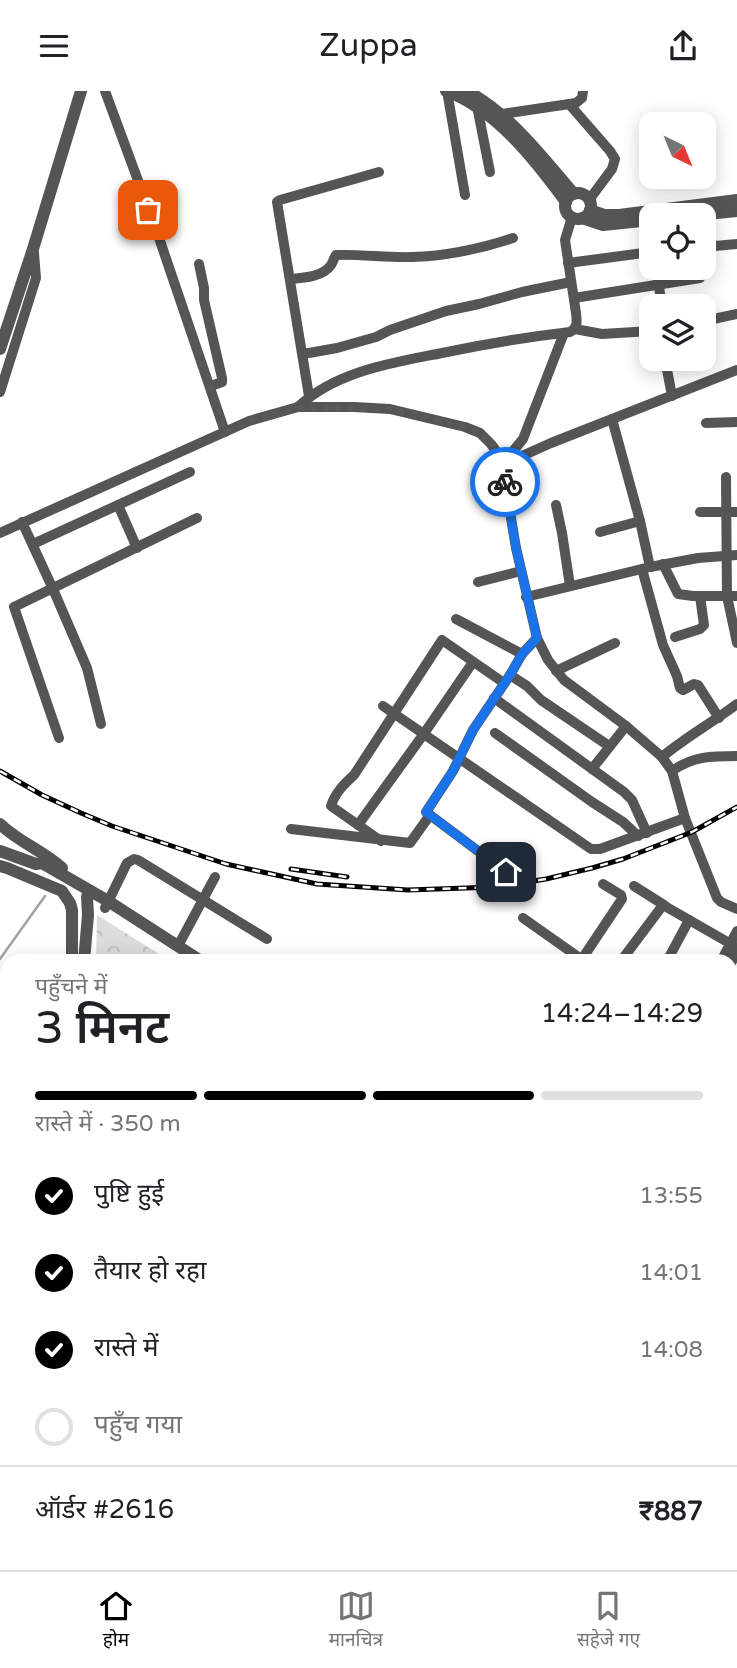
<!DOCTYPE html>
<html lang="hi">
<head>
<meta charset="utf-8">
<style>
	:root { --surface:#fff; --page:#f6f6f6; --text:#202124; --muted:#757577; --line:#e0e0e0; --accent:#000 }
	body { margin:0; font-family:"Varela Round","Noto Sans Devanagari",sans-serif; background:var(--page); color:var(--text); height:100vh; display:flex; flex-direction:column; font-size:26px; white-space:nowrap }
	* { box-sizing:border-box; margin:0 }
	p { font-size:23px; color:var(--muted) }
	.icon { flex:none; width:38px; height:38px; fill:none; stroke:currentColor; stroke-width:2; stroke-linecap:round; stroke-linejoin:round }
	.map { position:relative; flex:1; overflow:hidden }
	.side { position:absolute; left:0px; top:863px; width:738px; height:618px; display:flex; flex-direction:column; background:var(--surface); border-radius:21px 21px 0 0; box-shadow:0 4px 18px #0003 }
	.side>* { flex:none }
	.needle { width:46px; rotate:137deg }
	.controls { position:absolute; left:639px; top:21px; display:grid; gap:14px }
	.controls a { display:grid; place-items:center; width:77px; height:77px; border-radius:14px; background:var(--surface); box-shadow:0 4px 18px #0003; font-size:35px }
	.pin { position:absolute; display:grid; place-items:center; width:60px; height:60px; color:#fff; margin:-30px; border-radius:14px; box-shadow:0 4px 10px #0006 }
	.courier { position:absolute; display:grid; place-items:center; width:70px; height:70px; margin:-35px; border:5px solid #1a73e8; border-radius:50%; background:#fff; color:#222; box-shadow:0 2px 9px #0007 }
	.summary em { font-style:normal; font-weight:600 }
	.summary div { display:flex; flex-direction:column-reverse }
	.summary { display:flex; align-items:center; justify-content:space-between; height:119px; padding:0 35px }
	h1 { font-size:46px; font-weight:600; line-height:52px }
	.bar { display:grid; grid-template-columns:repeat(4,1fr); gap:10px 7px; align-content:center; height:84px; padding:0 35px }
	.bar i { height:9px; border-radius:5px; background:var(--line) }
	.bar .current { background:var(--accent) }
	.bar p { grid-column:span 4 }
	.line { display:flex; align-items:center; gap:18px; padding:0 35px; border-top:2px solid var(--line) }
	.line div { flex:1 }
	ol { padding:0 35px; list-style:none }
	li { display:flex; align-items:center; gap:21px; height:77px }
	li p { margin-inline-start:auto }
	li .icon { padding:7px; border-radius:50%; background:var(--accent); color:#fff; stroke-width:4 }
	li:last-child { color:var(--muted) }
	li i { width:38px; height:38px; border:4px solid var(--line); border-radius:50% }
	header { display:flex; justify-content:space-between; align-items:center; height:91px; padding:0 35px; background:var(--surface); font-size:32px; font-weight:600 }
	.tabs { display:flex; justify-content:space-around; align-items:center; height:98px; border-top:2px solid var(--line); background:var(--surface); font-size:19px; color:var(--muted) }
	.tabs a { display:grid; justify-items:center; gap:4px }
	.tabs .current { color:var(--accent) }
	.map>svg:first-child { display:block }
	.park { fill:url(#park-crowns) }
	.lines { fill:none; stroke-linecap:round; stroke-linejoin:round }
	.stream { stroke:#a3a3a3; stroke-width:2.5 }
	.minor { stroke:#555; stroke-width:10 }
	.tertiary { stroke:#555; stroke-width:12 }
	.rail-casing { stroke:#000; stroke-width:5 }
	.rail { stroke:#fff; stroke-width:2.5; stroke-dasharray:8; stroke-linecap:butt }
	.done { stroke:#595959; stroke-width:7; stroke-dasharray:0 12.6 }
	.route { stroke:#1a73e8; stroke-width:9 }
</style>
</head>
<body>
<header><svg class="icon" aria-label="menu" viewBox="0 0 24 24"><path d="M4 6h16M4 12h16M4 18h16"/></svg>Zuppa<svg class="icon" aria-label="share" viewBox="0 0 24 24"><path d="M12 15V3M7 8l5-5 5 5M5 13v7h14v-7"/></svg></header>
<div class="map">
<svg width="737" height="1479" viewBox="0 0 737 1479">
	<defs>
		<pattern id="park-crowns" width="20" height="18" patternUnits="userSpaceOnUse" patternTransform="scale(1.75)"><rect width="20" height="18" fill="#dcdcdc"/><path d="M2 6a3 3 0 1 1 6 0M12 15a3 3 0 1 1 6 0" fill="none" stroke="#bbb"/></pattern>
	</defs>
	<rect width="100%" height="100%" fill="#fff"/>
	<!-- park -->
	<polygon class="park" points="97,824 170,870 96,870"/>
	<g class="lines">
		<!-- stream -->
		<polyline class="stream" points="0,868 45,805"/>
		<!-- minor -->
		<g class="minor">
			<polyline points="105,0 157,141 225,341"/>
			<polyline points="447,0 465,104"/>
			<polyline points="569,13 610,60 615,68 612,78 589,109"/>
			<polyline points="477,15 490,81"/>
			<polyline points="502,23 576,12 582,7 583,0"/>
			<polyline points="704,156 737,153"/>
			<polyline points="568,172 651,161"/>
			<polyline points="199,173 204,197 204,209 222,287 222,291 211,295"/>
			<polyline points="656,177 662,215"/>
			<path d="M290,188C303,187 323,186 331,174C333,171 334,167 336,164C362,163 387,167 412,166C447,165 480,158 513,147"/>
			<polyline points="574,207 700,187"/>
			<polyline points="704,230 737,223"/>
			<polyline points="575,238 602,243 651,240"/>
			<polyline points="303,263 337,257 376,246 390,239 446,220 479,213 522,201 571,191"/>
			<polyline points="665,268 672,305"/>
			<polyline points="0,301 36,187 34,162"/>
			<polyline points="309,305 277,111 280,109 379,81"/>
			<path d="M298,316C336,280 392,272 442,262C485,253 527,246 570,241C578,236 577,231 576,222L565,149L572,126"/>
			<polyline points="612,328 640,430 650,476"/>
			<polyline points="706,332 737,331"/>
			<polyline points="504,371 523,348 564,242"/>
			<polyline points="502,374 551,352 737,279"/>
			<polyline points="726,386 727,505 737,552"/>
			<polyline points="118,414 137,457"/>
			<polyline points="556,414 562,442 570,495"/>
			<polyline points="700,421 737,421"/>
			<polyline points="22,431 53,498 87,577 101,633"/>
			<polyline points="600,441 640,430"/>
			<polyline points="0,442 249,330 298,316 354,316 390,318 465,336 480,342 491,353 501,367 516,457 537,547 548,569 564,589 626,635 662,666 672,680 685,727 717,807 721,811 737,818"/>
			<polyline points="33,453 190,381"/>
			<polyline points="663,473 678,503 693,505 737,505"/>
			<polyline points="642,478 663,554 677,585 680,597 683,599 694,593 698,594 719,627"/>
			<polyline points="478,491 521,480"/>
			<polyline points="526,506 650,476 698,467 737,464"/>
			<polyline points="456,528 522,563"/>
			<polyline points="675,546 700,538 704,534 700,505"/>
			<polyline points="556,580 615,552"/>
			<polyline points="510,584 527,595 541,609 609,655"/>
			<polyline points="494,607 624,701 632,709 647,742"/>
			<polyline points="383,615 591,758 600,758 685,727"/>
			<polyline points="495,642 592,711 623,731 638,745"/>
			<polyline points="59,647 14,516 197,427"/>
			<path d="M662,666C686,646 713,631 737,613"/>
			<polyline points="592,678 626,635"/>
			<path d="M672,680C693,665 712,665 737,665"/>
			<polyline points="358,734 423,644 473,571"/>
			<polyline points="291,738 410,752 430,724"/>
			<path d="M381,750L331,715C335,702 344,693 354,684L442,549L504,592"/>
			<polyline points="506,781 426,721 453,680 473,639 510,584 522,563 537,547"/>
			<polyline points="634,795 664,814"/>
			<polyline points="105,817 127,772 134,768 138,769 267,848"/>
			<polyline points="523,827 584,870"/>
			<polyline points="178,855 215,786"/>
			<polyline points="582,868 622,808 621,804 603,793"/>
			<polyline points="621,870 663,814 731,853"/>
			<polyline points="667,870 689,829"/>
			<polyline points="721,870 737,840"/>
			<polyline points="732,1060 737,1040"/>
			<polyline points="732,1120 737,1122"/>
			<polyline points="732,1146 737,1147"/>
			<polyline points="686,1474 687,1479"/>
			<polyline points="573,1479 573,1474"/>
		</g>
		<!-- tertiary -->
		<g class="tertiary">
			<path d="M446,0C495,17 536,70 566,111"/>
			<path d="M467,0C511,24 542,66 574,103"/>
			<circle cx="578" cy="115" r="13"/>
			<polyline points="590,119 604,124 619,124 737,109"/>
			<polyline points="697,124 737,120"/>
			<polyline points="582,127 603,134 651,129"/>
			<polyline points="0,258 33,158 81,0"/>
			<path d="M0,733C19,751 43,760 62,777"/>
			<polyline points="0,760 36,773 42,772 108,810 201,870"/>
			<polyline points="0,775 7,777 62,800 70,812 72,819 72,870"/>
			<polyline points="84,870 88,824 87,806 90,800"/>
			<polyline points="731,870 737,857"/>
			<polyline points="732,1136 737,1137"/>
			<polyline points="0,1144 7,1144"/>
			<polyline points="32,1474 33,1479"/>
		</g>
		<!-- rail casing -->
		<g class="rail-casing">
			<g id="rail">
				<polyline points="0,680 42,704 81,722 112,735 226,773 317,793 408,799 495,796 546,788 592,777 623,768 692,741 737,716"/>
				<polyline points="291,778 347,786"/>
				<polyline points="732,918 737,904"/>
				<polyline points="732,939 737,924"/>
				<polyline points="658,1474 658,1479"/>
			</g>
		</g>
		<!-- rail -->
		<use href="#rail" class="rail"/>
	</g>
	<g class="lines">
		<!-- done -->
		<polyline class="done" points="148,119 209,291 225,341 249,330 298,316 390,318 465,336 480,342 491,353 501,368 505,391"/>
		<!-- route -->
		<polyline class="route" points="505,391 516,457 537,547 522,563 510,584 473,639 453,680 426,721 506,781"/>
	</g>
</svg>
<div class="controls">
<a><svg class="needle" viewBox="-14 -14 28 28"><path d="M0-13l5 13h-10z" fill="#e53935"/><path d="M0 13l5-13h-10z" fill="#757577"/></svg></a>
<a><svg class="icon" aria-label="locate" viewBox="0 0 24 24"><circle cx="12" cy="12" r="6"/><path d="M12 2v4M12 18v4M2 12h4M18 12h4"/></svg></a>
<a><svg class="icon" aria-label="layers" viewBox="0 0 24 24"><path d="M12 4l9 5-9 5-9-5zM3 14l9 5 9-5"/></svg></a>
</div>
<div class="pin" style="left:148px;top:119px;background:#ea580c"><svg class="icon" aria-label="bag" viewBox="0 0 24 24"><path d="M5 8h14l-1 12H6zM9 8a3 3 0 0 1 6 0"/></svg></div>
<div class="pin" style="left:506px;top:781px;background:#1f2937"><svg class="icon" aria-label="home" viewBox="0 0 24 24"><path d="M3 11l9-7 9 7M6 9v11h12V9"/></svg></div>
<div class="courier" style="left:505px;top:391px"><svg class="icon" aria-label="bike" viewBox="0 0 24 24"><circle cx="6" cy="16" r="4"/><circle cx="18" cy="16" r="4"/><path d="M6 16l4-8h5l3 8M10 8l3 8H6M13 5h3"/></svg></div>
<section class="side">
<div class="summary"><div><h1>3 मिनट</h1><p>पहुँचने में</p></div><em>14:24–14:29</em></div>
<div class="bar"><i class="current"></i><i class="current"></i><i class="current"></i><i></i><p>रास्ते में · 350 m</p></div>
<ol>
<li><svg class="icon" aria-label="check" viewBox="0 0 24 24"><path d="M5 12l5 5 9-10"/></svg>पुष्टि हुई<p>13:55</p></li>
<li><svg class="icon" aria-label="check" viewBox="0 0 24 24"><path d="M5 12l5 5 9-10"/></svg>तैयार हो रहा<p>14:01</p></li>
<li><svg class="icon" aria-label="check" viewBox="0 0 24 24"><path d="M5 12l5 5 9-10"/></svg>रास्ते में<p>14:08</p></li>
<li><i></i>पहुँच गया</li>
</ol>
<div class="line" style="height:91px"><div>ऑर्डर #2616</div><b>₹887</b></div>
</section>
</div>
<nav class="tabs">
<a class="current"><svg class="icon" aria-label="home" viewBox="0 0 24 24"><path d="M3 11l9-7 9 7M6 9v11h12V9"/></svg>होम</a>
<a><svg class="icon" aria-label="map" viewBox="0 0 24 24"><path d="M3 6l6-2 6 2 6-2v14l-6 2-6-2-6 2zM9 4v14M15 6v14"/></svg>मानचित्र</a>
<a><svg class="icon" aria-label="saved" viewBox="0 0 24 24"><path d="M7 4h10v16l-5-4-5 4z"/></svg>सहेजे गए</a>
</nav>
</body>
</html>
